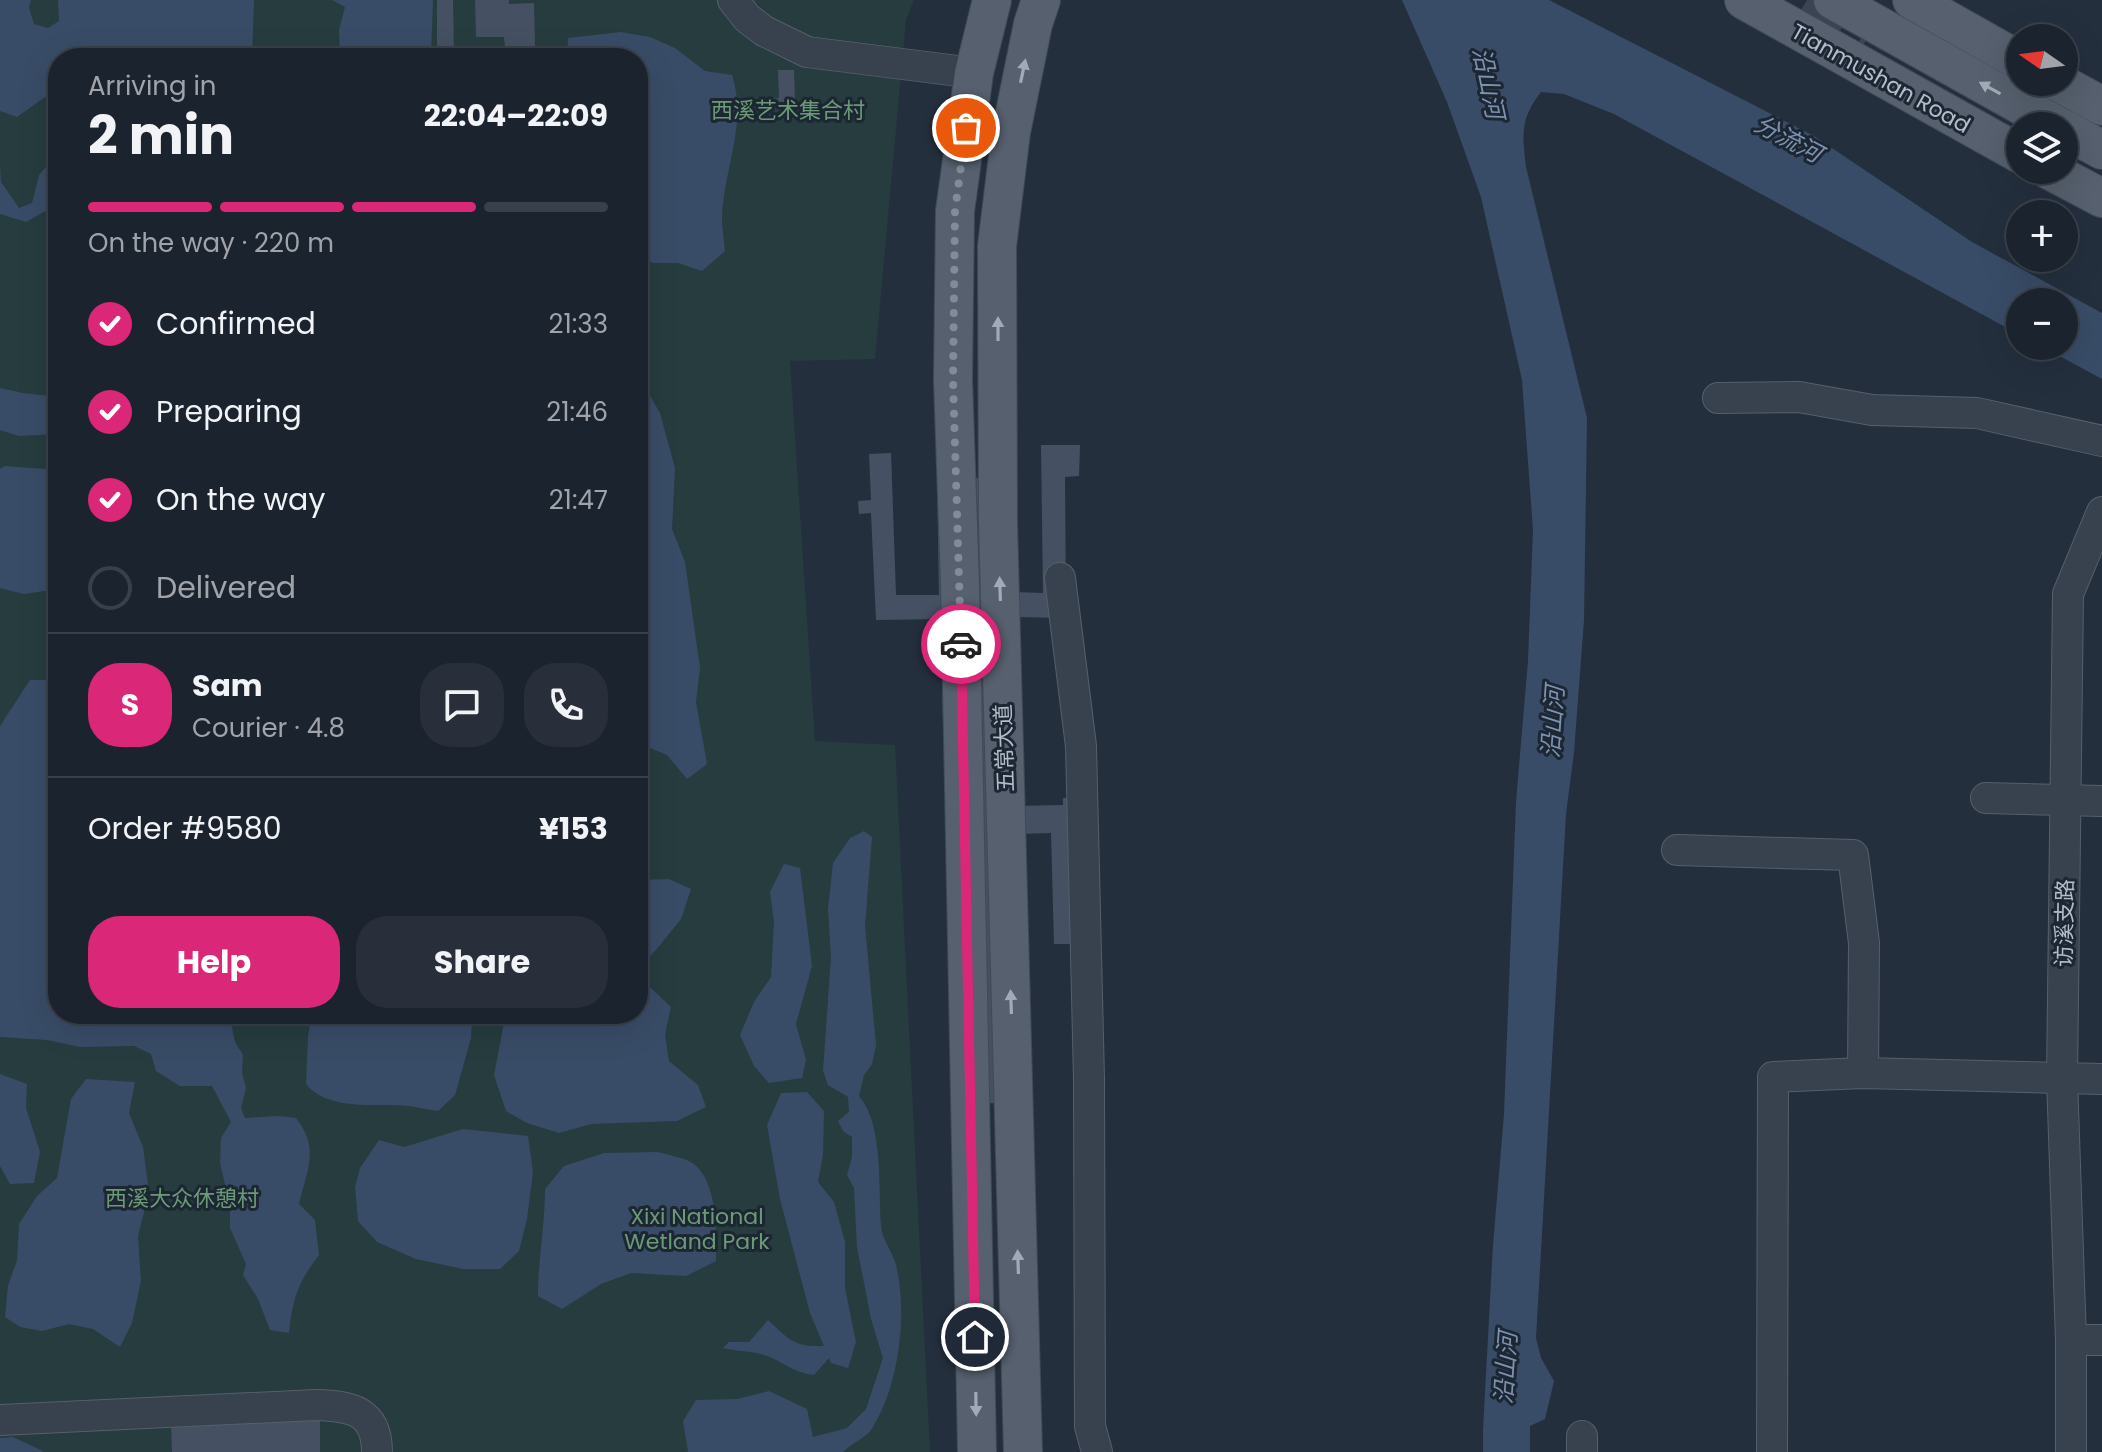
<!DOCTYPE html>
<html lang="en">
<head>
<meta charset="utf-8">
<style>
	:root { --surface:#1b232e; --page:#282f3a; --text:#f1f3f6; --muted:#a0a4aa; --line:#39404a; --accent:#db2777 }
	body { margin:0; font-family:Poppins,"Noto Sans SC",sans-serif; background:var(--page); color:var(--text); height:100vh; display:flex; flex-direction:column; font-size:30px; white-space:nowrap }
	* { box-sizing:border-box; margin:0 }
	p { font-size:26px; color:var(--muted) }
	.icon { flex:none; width:44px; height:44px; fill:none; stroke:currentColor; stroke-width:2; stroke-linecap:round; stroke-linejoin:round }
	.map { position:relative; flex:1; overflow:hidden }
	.panel { position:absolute; left:48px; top:48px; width:600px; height:976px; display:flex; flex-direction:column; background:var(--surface); border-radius:32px; box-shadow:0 8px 32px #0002,0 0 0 2px var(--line) }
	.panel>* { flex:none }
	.needle { width:52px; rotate:284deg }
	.controls { position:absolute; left:2006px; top:24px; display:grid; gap:16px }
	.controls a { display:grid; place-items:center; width:72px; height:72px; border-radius:50%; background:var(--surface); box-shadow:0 8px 32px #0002,0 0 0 2px var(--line); font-size:40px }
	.pin { position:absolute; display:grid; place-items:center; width:68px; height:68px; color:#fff; margin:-34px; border:4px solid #fff; border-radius:50%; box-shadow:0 2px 8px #0007 }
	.courier { position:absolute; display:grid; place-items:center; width:80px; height:80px; margin:-40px; border:6px solid #db2777; border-radius:50%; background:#fff; color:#222; box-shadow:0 2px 10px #0007 }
	.overview em { font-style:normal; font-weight:700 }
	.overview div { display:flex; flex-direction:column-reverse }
	.overview { display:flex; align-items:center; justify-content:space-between; height:136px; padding:0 40px }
	h1 { font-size:52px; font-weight:700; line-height:60px }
	.bar { display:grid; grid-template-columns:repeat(4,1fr); gap:12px 8px; align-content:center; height:96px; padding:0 40px }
	.bar i { height:10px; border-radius:6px; background:var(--line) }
	.bar .current { background:var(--accent) }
	.bar p { grid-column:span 4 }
	.line { display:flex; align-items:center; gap:20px; padding:0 40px; border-top:2px solid var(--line) }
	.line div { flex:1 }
	.round { display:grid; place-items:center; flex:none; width:84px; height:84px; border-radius:32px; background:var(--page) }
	ol { padding:0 40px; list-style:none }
	li { display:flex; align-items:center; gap:24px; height:88px }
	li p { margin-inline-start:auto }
	li .icon { padding:8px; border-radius:50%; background:var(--accent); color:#fff; stroke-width:4 }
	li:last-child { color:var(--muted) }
	li i { width:44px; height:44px; border:4px solid var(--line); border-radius:50% }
	.action { display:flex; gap:16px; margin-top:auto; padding:16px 40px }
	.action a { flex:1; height:92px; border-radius:32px; background:var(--accent); color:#fff; font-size:32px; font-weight:700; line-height:92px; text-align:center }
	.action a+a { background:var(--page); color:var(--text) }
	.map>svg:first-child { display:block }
	.green { fill:#263c3f; fill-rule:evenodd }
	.water { fill:#394c67 }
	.building { fill:#455162 }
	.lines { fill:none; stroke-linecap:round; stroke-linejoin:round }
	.highway-tunnel { stroke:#3a4453; stroke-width:44; stroke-dasharray:44 22; stroke-linecap:butt }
	.minor-casing { stroke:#565f6c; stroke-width:32 }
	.major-casing { stroke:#414a57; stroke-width:40 }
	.minor { stroke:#38414e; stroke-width:30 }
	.major { stroke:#56606e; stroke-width:38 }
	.oneway { fill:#a1aab7 }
	.done { stroke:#828b98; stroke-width:8; stroke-dasharray:0 14.4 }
	.route { stroke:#db2777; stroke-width:10 }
	.labels { text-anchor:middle; stroke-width:6; stroke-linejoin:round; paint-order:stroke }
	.street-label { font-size:22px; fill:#b4bcc9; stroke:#1d2633 }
	.park-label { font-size:22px; fill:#6b9a76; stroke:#1d2633 }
	.water-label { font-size:24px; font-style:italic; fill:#7c92b1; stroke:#1d2633 }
</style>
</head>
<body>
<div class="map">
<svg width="2102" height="1452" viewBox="0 0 2102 1452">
	<rect width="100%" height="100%" fill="#242f3e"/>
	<!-- green -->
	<path class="green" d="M0,0H914L906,20L875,359L790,361L815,741L895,745L930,1452H0ZM58,58H638V1014H58Z"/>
	<!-- water -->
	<g class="water">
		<polygon points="0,0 31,0 29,8 34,24 48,28 59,21 58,0 254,0 252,58 58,58 58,103 45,97 17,117 0,111"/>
		<polygon points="332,0 433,0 431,55 435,58 340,58 339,30 345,7"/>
		<path d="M1402,0H1549L1814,136L1972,242L2102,313V379L2041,346H2064V302H2020V335L1614,114L1564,94L1541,92C1520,119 1522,134 1526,167L1587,418L1584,620L1574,752L1566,814L1536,1338L1541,1358L1554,1381L1545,1419L1530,1426V1452H1483V1430L1493,1245L1504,1114L1516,802L1528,661L1533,530L1522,380L1481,197L1447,102Z"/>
		<path d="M621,32L650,37L675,48L705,71L732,75C748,124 723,170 722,219C722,229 724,240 725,251L702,271L678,263H653L638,256V58H567L568,38Z"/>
		<polygon points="52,160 58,161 58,210 47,210 26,222 0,214 0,165 1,182 19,208 32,203 39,175"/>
		<polygon points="638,375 660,413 675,468 672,529 685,562 700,668 696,702 707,764 687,779 667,755 638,743"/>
		<polygon points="0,388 23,393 58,397 58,434 19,436 0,430"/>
		<polygon points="5,466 58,470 58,589 24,594 0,588 0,469"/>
		<path d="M30,680H48L58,685V1014H118L141,1019L151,1014H229L235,1042L243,1055L242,1073L246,1088L241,1108L245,1118L278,1116L296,1118C320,1148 307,1170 299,1204L315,1220L319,1255C297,1284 293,1298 289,1333L270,1330L258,1299L243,1275L246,1264L230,1228V1205L220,1163L221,1138L231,1122L212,1086H180L156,1071L151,1054L134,1046L80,1047L47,1040L0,1037V726Z"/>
		<path d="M864,831L872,837L865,926L876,1045L872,1064L864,1075L859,1096C884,1125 878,1188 881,1226C882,1240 893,1252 896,1265C908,1313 899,1388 871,1430C866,1437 851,1444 843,1452H688L683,1421L696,1400L737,1399L769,1391L807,1409L813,1437L847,1428L866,1409L883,1358L871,1319L857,1247L854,1188L847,1175L852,1157V1137L843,1131L838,1121L849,1112L848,1097L828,1085L823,1071L831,957L828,909L833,863L850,838Z"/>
		<polygon points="784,864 800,868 812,966 796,1024 806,1060 802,1078 769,1083 754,1066 740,1035 754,1002 771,977 774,922 770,892"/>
		<polygon points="669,879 691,889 681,919 656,950 638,967 638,880"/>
		<polygon points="651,988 671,1007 665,1035 669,1061 698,1085 706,1107 677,1121 591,1124 559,1133 527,1123 506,1111 494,1075 505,1017 520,1014 638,1014 638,990"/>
		<path d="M312,1014H472L471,1038L455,1095L438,1111C424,1109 409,1105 394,1105C366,1105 325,1108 306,1084L308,1036Z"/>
		<polygon points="0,1074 27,1084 26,1108 40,1152 34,1183 10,1184 0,1166"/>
		<polygon points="86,1079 135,1082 129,1113 143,1147 149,1192 138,1236 141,1281 132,1323 120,1347 93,1329 69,1324 42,1331 20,1327 5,1317 8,1286 17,1260 19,1224 37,1196 57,1178 71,1099"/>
		<path d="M807,1092L824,1111L823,1155L818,1182L834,1202L845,1242V1288L856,1342L848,1368L831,1363L829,1358L814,1375C792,1373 782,1360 761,1354C749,1351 735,1351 723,1348L729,1342H749L768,1320C790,1340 793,1347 824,1346L810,1313L780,1199L767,1125L781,1093Z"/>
		<polygon points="463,1129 528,1136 533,1172 527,1219 519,1251 500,1269 463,1269 416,1259 377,1242 358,1221 355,1187 360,1168 379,1140 404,1147"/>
		<path d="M658,1152C668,1155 680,1157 689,1161C718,1176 717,1233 716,1261L686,1276L631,1273L601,1284L562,1309L538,1296C538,1260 545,1225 545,1189L564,1166L604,1153Z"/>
		<polygon points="13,1437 43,1451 43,1452 0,1452 0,1438"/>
	</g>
	<!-- building -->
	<g class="building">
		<polygon points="437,0 453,0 454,53 437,53"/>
		<polygon points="475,0 509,0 509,4 534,3 535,47 505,48 504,37 476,37"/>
		<polygon points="778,70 794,70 795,101 790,101 790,109 773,110 772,99 779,98"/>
		<polygon points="1041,445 1080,445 1079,476 1065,477 1066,618 1013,617 1016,806 1063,805 1063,798 1076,798 1079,944 1054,944 1051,833 1017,834 1022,1104 954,1102 940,619 876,620 871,513 859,514 858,501 871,500 869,454 891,453 896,595 939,595 937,479 1010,477 1013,592 1043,593"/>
		<polygon points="320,1414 320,1452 172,1452 171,1422"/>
	</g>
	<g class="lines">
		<!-- highway-tunnel -->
		<polyline class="highway-tunnel" points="1807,0 1868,37"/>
		<!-- minor casing -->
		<g class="minor-casing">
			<g id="minor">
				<polyline points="733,0 747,18 764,31 807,52 974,73"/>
				<polyline points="1718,398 1799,397 1872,410 1977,413 2102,441"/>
				<polyline points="1060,578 1081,746 1089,1079 1090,1426 1097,1452"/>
				<polyline points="1986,798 2102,801"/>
				<polyline points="1677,850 1853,855 1864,943 1863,1073"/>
				<polyline points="2071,1340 2062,1078 2068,594 2102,512"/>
				<path d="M0,1420L316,1405C350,1406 377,1410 377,1452"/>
				<polyline points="1582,1452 1582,1436"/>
				<polyline points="1772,1452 1773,1077 1863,1073 2102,1079"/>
				<polyline points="2071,1452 2071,1340 2102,1340"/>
			</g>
		</g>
		<!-- major casing -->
		<g class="major-casing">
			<g id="major">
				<polyline points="1744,0 2020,154"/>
				<polyline points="1833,0 2058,126"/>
				<polyline points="1912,0 2020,61"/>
				<polyline points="2058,82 2102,106"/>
				<polyline points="2064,129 2102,150"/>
				<polyline points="2049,170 2102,198"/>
				<polyline points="977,1452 960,584 953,380 955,211 974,73 992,0"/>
				<polyline points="1023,1452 998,524 997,246 1011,132 1033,24 1041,0"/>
			</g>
		</g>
		<!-- minor -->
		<use href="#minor" class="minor"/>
		<!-- major -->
		<use href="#major" class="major"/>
	</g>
	<!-- one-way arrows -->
	<defs><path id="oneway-solid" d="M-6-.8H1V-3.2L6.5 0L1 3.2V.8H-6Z" transform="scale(2)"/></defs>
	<g class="oneway">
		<use href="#oneway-solid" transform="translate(1023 71) rotate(-78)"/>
		<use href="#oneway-solid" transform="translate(1990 88) rotate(-151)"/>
		<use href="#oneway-solid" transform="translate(998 329) rotate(-90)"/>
		<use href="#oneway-solid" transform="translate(1000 589) rotate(-92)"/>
		<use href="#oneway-solid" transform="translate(1011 1002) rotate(-92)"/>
		<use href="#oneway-solid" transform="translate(1018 1262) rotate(-92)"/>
		<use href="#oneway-solid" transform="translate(976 1404) rotate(89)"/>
	</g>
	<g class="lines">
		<!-- done -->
		<polyline class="done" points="961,644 953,380 955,211 966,128"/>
		<!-- route -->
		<polyline class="route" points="961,644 975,1337"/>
	</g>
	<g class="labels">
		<!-- street labels -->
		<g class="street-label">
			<text transform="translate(1881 78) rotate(29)" y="8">Tianmushan Road</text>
			<text transform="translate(1004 748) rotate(-92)" y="8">五常大道</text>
			<text transform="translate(2064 923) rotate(-89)" y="8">访溪支路</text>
		</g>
		<!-- park labels -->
		<g class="park-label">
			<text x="788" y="118">西溪艺术集合村</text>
			<text x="182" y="1206">西溪大众休憩村</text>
			<text x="697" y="1224">Xixi National<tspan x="697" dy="25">Wetland Park</tspan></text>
		</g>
		<!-- water labels -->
		<g class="water-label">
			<text transform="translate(1488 83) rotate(78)" y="8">沿山河</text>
			<text transform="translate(1788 139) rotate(28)" y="8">分流河</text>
			<text transform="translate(1553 722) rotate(-86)" y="8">沿山河</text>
			<text transform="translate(1506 1368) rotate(-86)" y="8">沿山河</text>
		</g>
	</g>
</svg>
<div class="controls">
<a><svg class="needle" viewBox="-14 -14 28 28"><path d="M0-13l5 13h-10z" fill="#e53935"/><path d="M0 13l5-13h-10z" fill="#a0a4aa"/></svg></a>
<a><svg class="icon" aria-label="layers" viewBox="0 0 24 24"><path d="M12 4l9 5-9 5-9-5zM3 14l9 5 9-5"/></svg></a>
<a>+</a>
<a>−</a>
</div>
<div class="pin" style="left:966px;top:128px;background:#ea580c"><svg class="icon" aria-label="bag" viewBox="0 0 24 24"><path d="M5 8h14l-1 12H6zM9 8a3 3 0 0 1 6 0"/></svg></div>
<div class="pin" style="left:975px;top:1337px;background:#1f2937"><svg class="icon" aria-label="home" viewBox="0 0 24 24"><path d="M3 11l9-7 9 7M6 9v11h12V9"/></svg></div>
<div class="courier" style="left:961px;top:644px"><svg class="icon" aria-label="car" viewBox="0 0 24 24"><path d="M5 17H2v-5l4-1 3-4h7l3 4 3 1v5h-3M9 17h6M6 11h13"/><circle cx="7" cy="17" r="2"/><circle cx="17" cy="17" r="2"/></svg></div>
<section class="panel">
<div class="overview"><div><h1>2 min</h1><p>Arriving in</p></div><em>22:04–22:09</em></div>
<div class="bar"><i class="current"></i><i class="current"></i><i class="current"></i><i></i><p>On the way · 220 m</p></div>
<ol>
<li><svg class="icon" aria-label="check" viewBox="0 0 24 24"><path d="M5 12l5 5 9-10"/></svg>Confirmed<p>21:33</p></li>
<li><svg class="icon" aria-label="check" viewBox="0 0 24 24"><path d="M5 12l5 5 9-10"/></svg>Preparing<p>21:46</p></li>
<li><svg class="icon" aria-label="check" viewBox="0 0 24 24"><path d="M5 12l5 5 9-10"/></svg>On the way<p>21:47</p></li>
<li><i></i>Delivered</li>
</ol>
<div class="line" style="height:144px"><b class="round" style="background:var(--accent);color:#fff">S</b><div><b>Sam</b><p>Courier · 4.8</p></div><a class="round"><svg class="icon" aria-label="chat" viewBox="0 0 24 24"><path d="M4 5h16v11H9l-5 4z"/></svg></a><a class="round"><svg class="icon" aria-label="phone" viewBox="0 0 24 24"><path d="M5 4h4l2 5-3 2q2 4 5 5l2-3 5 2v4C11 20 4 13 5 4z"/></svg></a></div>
<div class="line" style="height:104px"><div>Order #9580</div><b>¥153</b></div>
<div class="action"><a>Help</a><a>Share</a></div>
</section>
</div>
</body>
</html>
